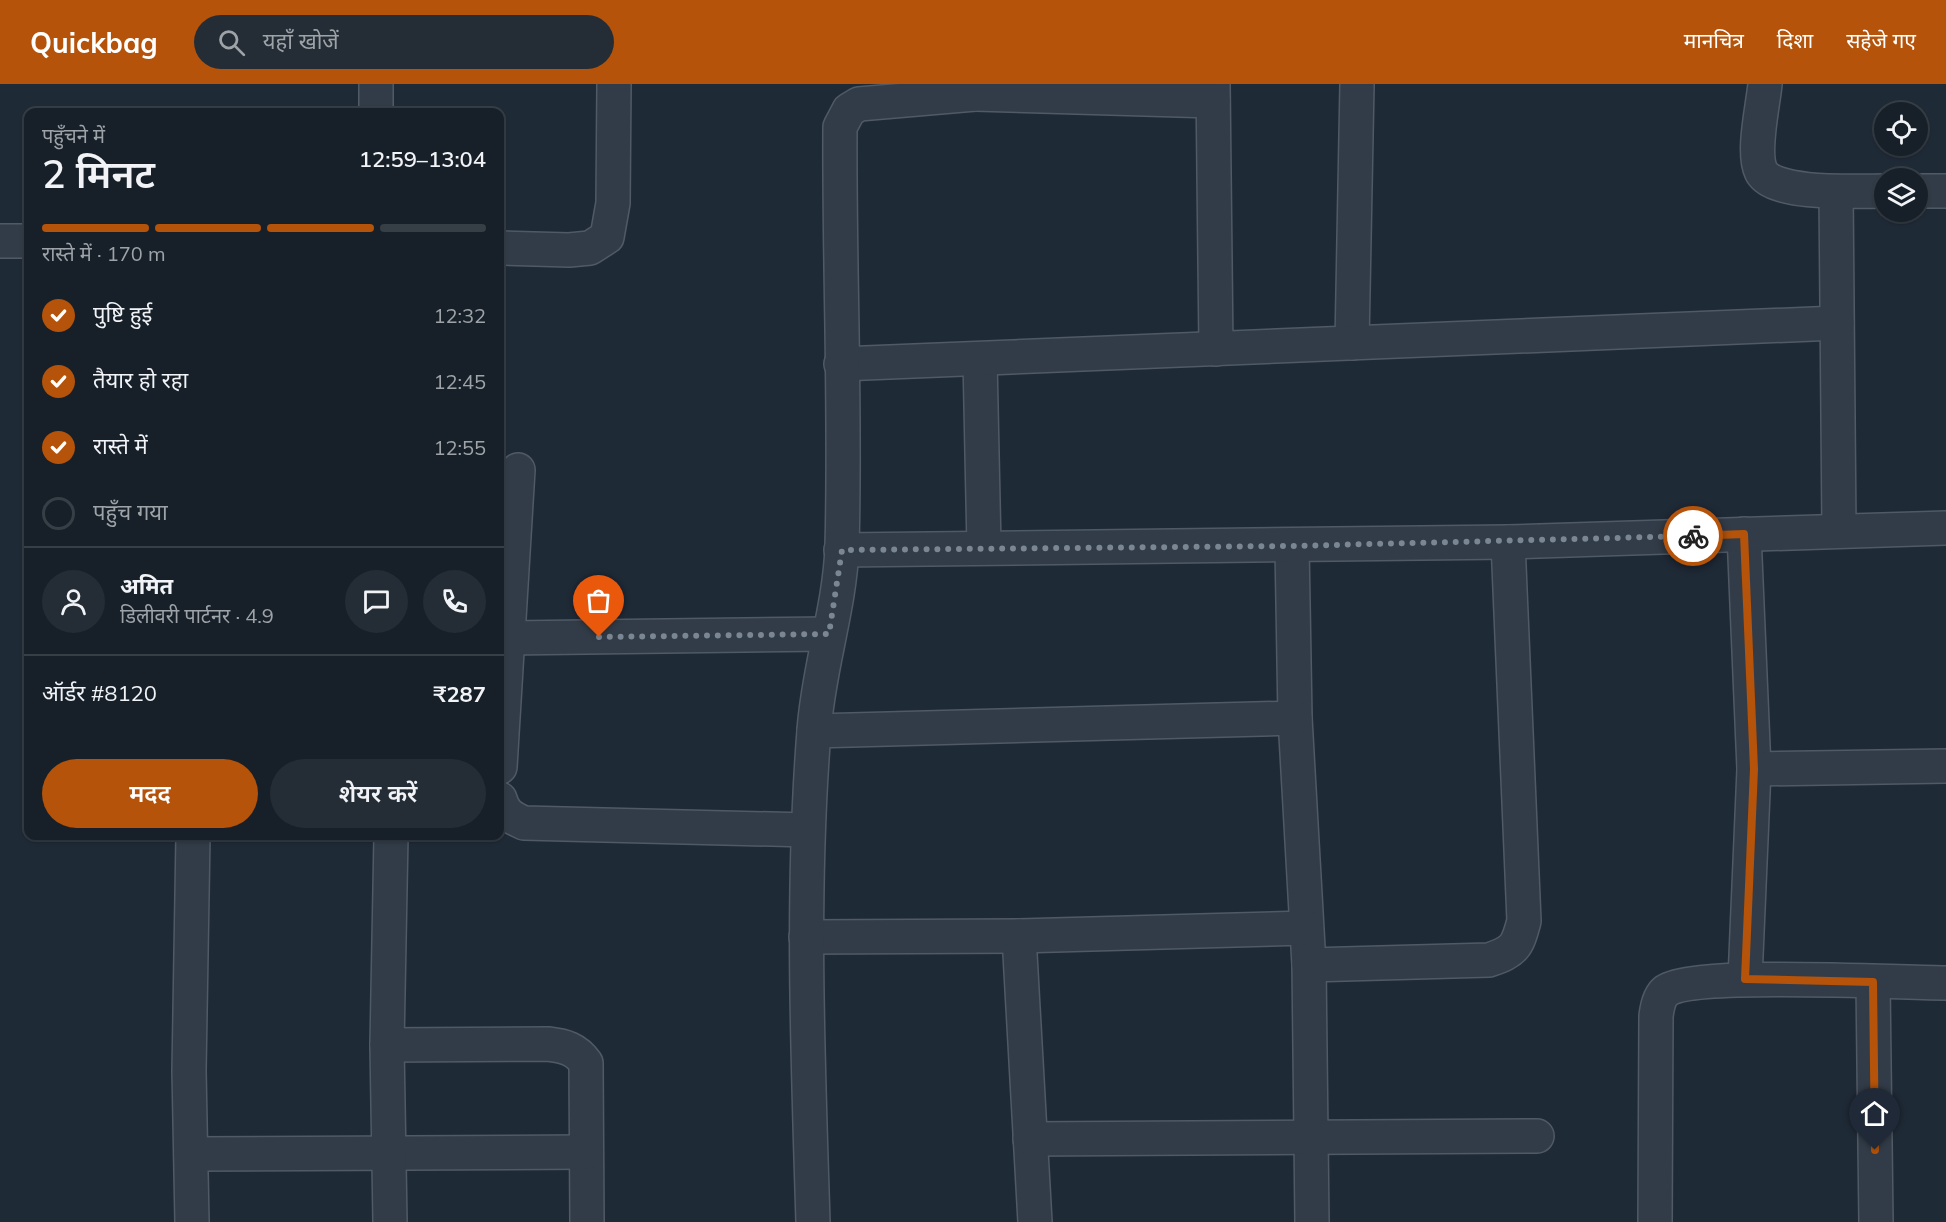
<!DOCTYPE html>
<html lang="hi">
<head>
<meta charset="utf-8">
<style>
	:root { --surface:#172029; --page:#242d35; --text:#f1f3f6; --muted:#9ea3a8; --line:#363e46; --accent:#b45309 }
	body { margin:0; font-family:Mulish,"Noto Sans Devanagari",sans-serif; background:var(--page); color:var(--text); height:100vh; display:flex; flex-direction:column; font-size:22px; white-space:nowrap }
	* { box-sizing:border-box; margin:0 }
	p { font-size:20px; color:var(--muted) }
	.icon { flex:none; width:33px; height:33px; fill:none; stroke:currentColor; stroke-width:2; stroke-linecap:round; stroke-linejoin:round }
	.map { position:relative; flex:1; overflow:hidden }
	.drawer { position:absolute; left:24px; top:24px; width:480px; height:732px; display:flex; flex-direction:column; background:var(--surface); border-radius:12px; box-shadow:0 2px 4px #0004,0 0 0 2px var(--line) }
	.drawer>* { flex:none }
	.controls { position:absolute; left:1874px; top:18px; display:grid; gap:12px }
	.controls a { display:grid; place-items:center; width:54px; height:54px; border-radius:50%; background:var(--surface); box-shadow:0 2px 4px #0004,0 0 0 2px var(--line); font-size:30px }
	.pin { position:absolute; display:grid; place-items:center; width:51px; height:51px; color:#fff; margin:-62px -26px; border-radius:50% 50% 50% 0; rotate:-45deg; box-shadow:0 0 6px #0007 }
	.pin .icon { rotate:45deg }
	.courier { position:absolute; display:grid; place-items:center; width:60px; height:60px; margin:-30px; border:4px solid #b45309; border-radius:50%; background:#fff; color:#222; box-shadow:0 2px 8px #0007 }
	.headline em { font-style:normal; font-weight:600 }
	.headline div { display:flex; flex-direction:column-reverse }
	.headline { display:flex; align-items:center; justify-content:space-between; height:102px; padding:0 18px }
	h1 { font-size:39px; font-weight:600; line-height:45px }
	.bar { display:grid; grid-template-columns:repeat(4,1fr); gap:9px 6px; align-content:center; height:72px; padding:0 18px }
	.bar i { height:8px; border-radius:4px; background:var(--line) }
	.bar .on { background:var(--accent) }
	.bar p { grid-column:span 4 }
	.line { display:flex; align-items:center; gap:15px; padding:0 18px; border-top:2px solid var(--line) }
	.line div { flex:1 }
	.round { display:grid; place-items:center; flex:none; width:63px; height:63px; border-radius:32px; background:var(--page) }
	ol { padding:0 18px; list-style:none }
	li { display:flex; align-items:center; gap:18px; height:66px }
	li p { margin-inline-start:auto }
	li .icon { padding:6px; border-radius:50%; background:var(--accent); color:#fff; stroke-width:4 }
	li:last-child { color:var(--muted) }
	li i { width:33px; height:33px; border:3px solid var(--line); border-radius:50% }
	.button { display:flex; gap:12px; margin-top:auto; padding:12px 18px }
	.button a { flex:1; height:69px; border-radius:36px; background:var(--accent); color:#fff; font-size:24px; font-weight:600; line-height:69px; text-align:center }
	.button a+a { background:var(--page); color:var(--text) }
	header { display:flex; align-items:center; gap:36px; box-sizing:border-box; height:84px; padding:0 30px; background:var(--accent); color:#fff }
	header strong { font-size:28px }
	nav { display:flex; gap:33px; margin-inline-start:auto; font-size:21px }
	.search { width:420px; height:54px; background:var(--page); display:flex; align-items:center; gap:15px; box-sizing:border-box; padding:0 21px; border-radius:33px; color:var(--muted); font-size:22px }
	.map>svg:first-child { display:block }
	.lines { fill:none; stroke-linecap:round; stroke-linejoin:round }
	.minor-casing { stroke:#505a66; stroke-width:36 }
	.minor { stroke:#323c48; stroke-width:33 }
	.done { stroke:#7b8693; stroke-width:6; stroke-dasharray:0 10.8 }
	.route { stroke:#b45309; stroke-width:8 }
</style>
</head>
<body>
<header>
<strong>Quickbag</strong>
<div class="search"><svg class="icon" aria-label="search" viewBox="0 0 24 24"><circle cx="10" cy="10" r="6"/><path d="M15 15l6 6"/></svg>यहाँ खोजें</div>
<nav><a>मानचित्र</a><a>दिशा</a><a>सहेजे गए</a></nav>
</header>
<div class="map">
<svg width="1946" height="1138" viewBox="0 0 1946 1138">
	<rect width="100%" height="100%" fill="#1f2a37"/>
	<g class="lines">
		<!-- minor casing -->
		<g class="minor-casing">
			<g id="minor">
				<polyline points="1213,0 1216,265"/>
				<path d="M1765,0C1763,22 1752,68 1761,87C1772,112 1859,107 1884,107"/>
				<polyline points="975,10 1213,17"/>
				<polyline points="376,28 376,0"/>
				<polyline points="1917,107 1946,107"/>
				<polyline points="1836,108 1839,446"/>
				<polyline points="0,157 28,157"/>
				<polyline points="500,164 569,166 590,164 607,153 613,119 614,0"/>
				<polyline points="1352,259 1357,0"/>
				<polyline points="980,275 984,464"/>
				<polyline points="841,280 1837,239"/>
				<polyline points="1744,450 1754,685 1745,895"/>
				<polyline points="1292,462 1295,634 1309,881 1312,1138"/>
				<polyline points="841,466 1508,458 1946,444"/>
				<polyline points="507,554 829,550"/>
				<polyline points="814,647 1295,634"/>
				<polyline points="500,683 518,386"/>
				<polyline points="1754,685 1946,682"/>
				<path d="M500,715C504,729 510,733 524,739L808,746"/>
				<polyline points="1019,852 1035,1138"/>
				<polyline points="806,853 1019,852 1306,844"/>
				<path d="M1309,881L1489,876C1515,867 1517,863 1524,837L1508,458"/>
				<polyline points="1873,899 1876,1138"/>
				<path d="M387,961L548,960C565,962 576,965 586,979L587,1138"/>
				<polyline points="1030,1055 1537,1052"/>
				<polyline points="191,1070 586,1068"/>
				<polyline points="192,1138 189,987 193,752"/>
				<polyline points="390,1138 387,961 391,752"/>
				<path d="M813,1138C808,974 801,811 814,647C818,585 840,524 842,462C846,322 839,182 840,43L849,26L859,20L975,10L994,0"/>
				<path d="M1655,1138L1656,932C1657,924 1659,912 1666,907C1694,887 1900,899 1946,899"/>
			</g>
		</g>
		<!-- minor -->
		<use href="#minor" class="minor"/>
	</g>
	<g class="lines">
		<!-- done -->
		<polyline class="done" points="599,553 829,550 842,466 1292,462 1693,452"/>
		<!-- route -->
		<polyline class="route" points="1693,452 1744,450 1754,685 1745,895 1873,898 1875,1066"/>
	</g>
</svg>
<div class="controls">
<a><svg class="icon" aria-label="locate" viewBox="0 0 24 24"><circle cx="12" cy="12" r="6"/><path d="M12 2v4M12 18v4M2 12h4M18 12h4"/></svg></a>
<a><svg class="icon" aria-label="layers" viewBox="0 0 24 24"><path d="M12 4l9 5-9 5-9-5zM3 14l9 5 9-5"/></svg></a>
</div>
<div class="pin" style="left:599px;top:553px;background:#ea580c"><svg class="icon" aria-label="bag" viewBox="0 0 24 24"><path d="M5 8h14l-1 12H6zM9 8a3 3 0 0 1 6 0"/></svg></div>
<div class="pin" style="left:1875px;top:1066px;background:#1f2937"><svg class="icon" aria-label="home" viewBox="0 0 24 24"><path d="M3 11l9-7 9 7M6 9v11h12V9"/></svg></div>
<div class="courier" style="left:1693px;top:452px"><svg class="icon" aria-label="bike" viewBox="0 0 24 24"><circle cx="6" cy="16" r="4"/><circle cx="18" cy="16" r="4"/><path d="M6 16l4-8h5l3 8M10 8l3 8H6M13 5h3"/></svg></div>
<section class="drawer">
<div class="headline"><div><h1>2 मिनट</h1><p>पहुँचने में</p></div><em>12:59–13:04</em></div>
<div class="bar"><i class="on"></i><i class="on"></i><i class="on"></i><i></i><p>रास्ते में · 170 m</p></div>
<ol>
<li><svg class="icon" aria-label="check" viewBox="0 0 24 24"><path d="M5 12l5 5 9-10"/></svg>पुष्टि हुई<p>12:32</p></li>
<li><svg class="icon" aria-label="check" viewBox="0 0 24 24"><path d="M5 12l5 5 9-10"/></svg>तैयार हो रहा<p>12:45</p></li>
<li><svg class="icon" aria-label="check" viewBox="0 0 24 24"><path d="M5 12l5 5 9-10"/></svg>रास्ते में<p>12:55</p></li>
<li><i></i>पहुँच गया</li>
</ol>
<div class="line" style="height:108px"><a class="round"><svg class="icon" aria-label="person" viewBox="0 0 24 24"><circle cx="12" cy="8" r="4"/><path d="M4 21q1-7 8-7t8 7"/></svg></a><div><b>अमित</b><p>डिलीवरी पार्टनर · 4.9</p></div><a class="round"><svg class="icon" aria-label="chat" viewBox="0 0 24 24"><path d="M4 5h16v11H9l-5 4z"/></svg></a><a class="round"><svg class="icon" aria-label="phone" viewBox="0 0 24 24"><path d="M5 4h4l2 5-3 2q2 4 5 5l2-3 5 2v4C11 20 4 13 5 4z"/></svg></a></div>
<div class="line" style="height:78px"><div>ऑर्डर #8120</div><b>₹287</b></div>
<div class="button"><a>मदद</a><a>शेयर करें</a></div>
</section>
</div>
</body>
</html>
